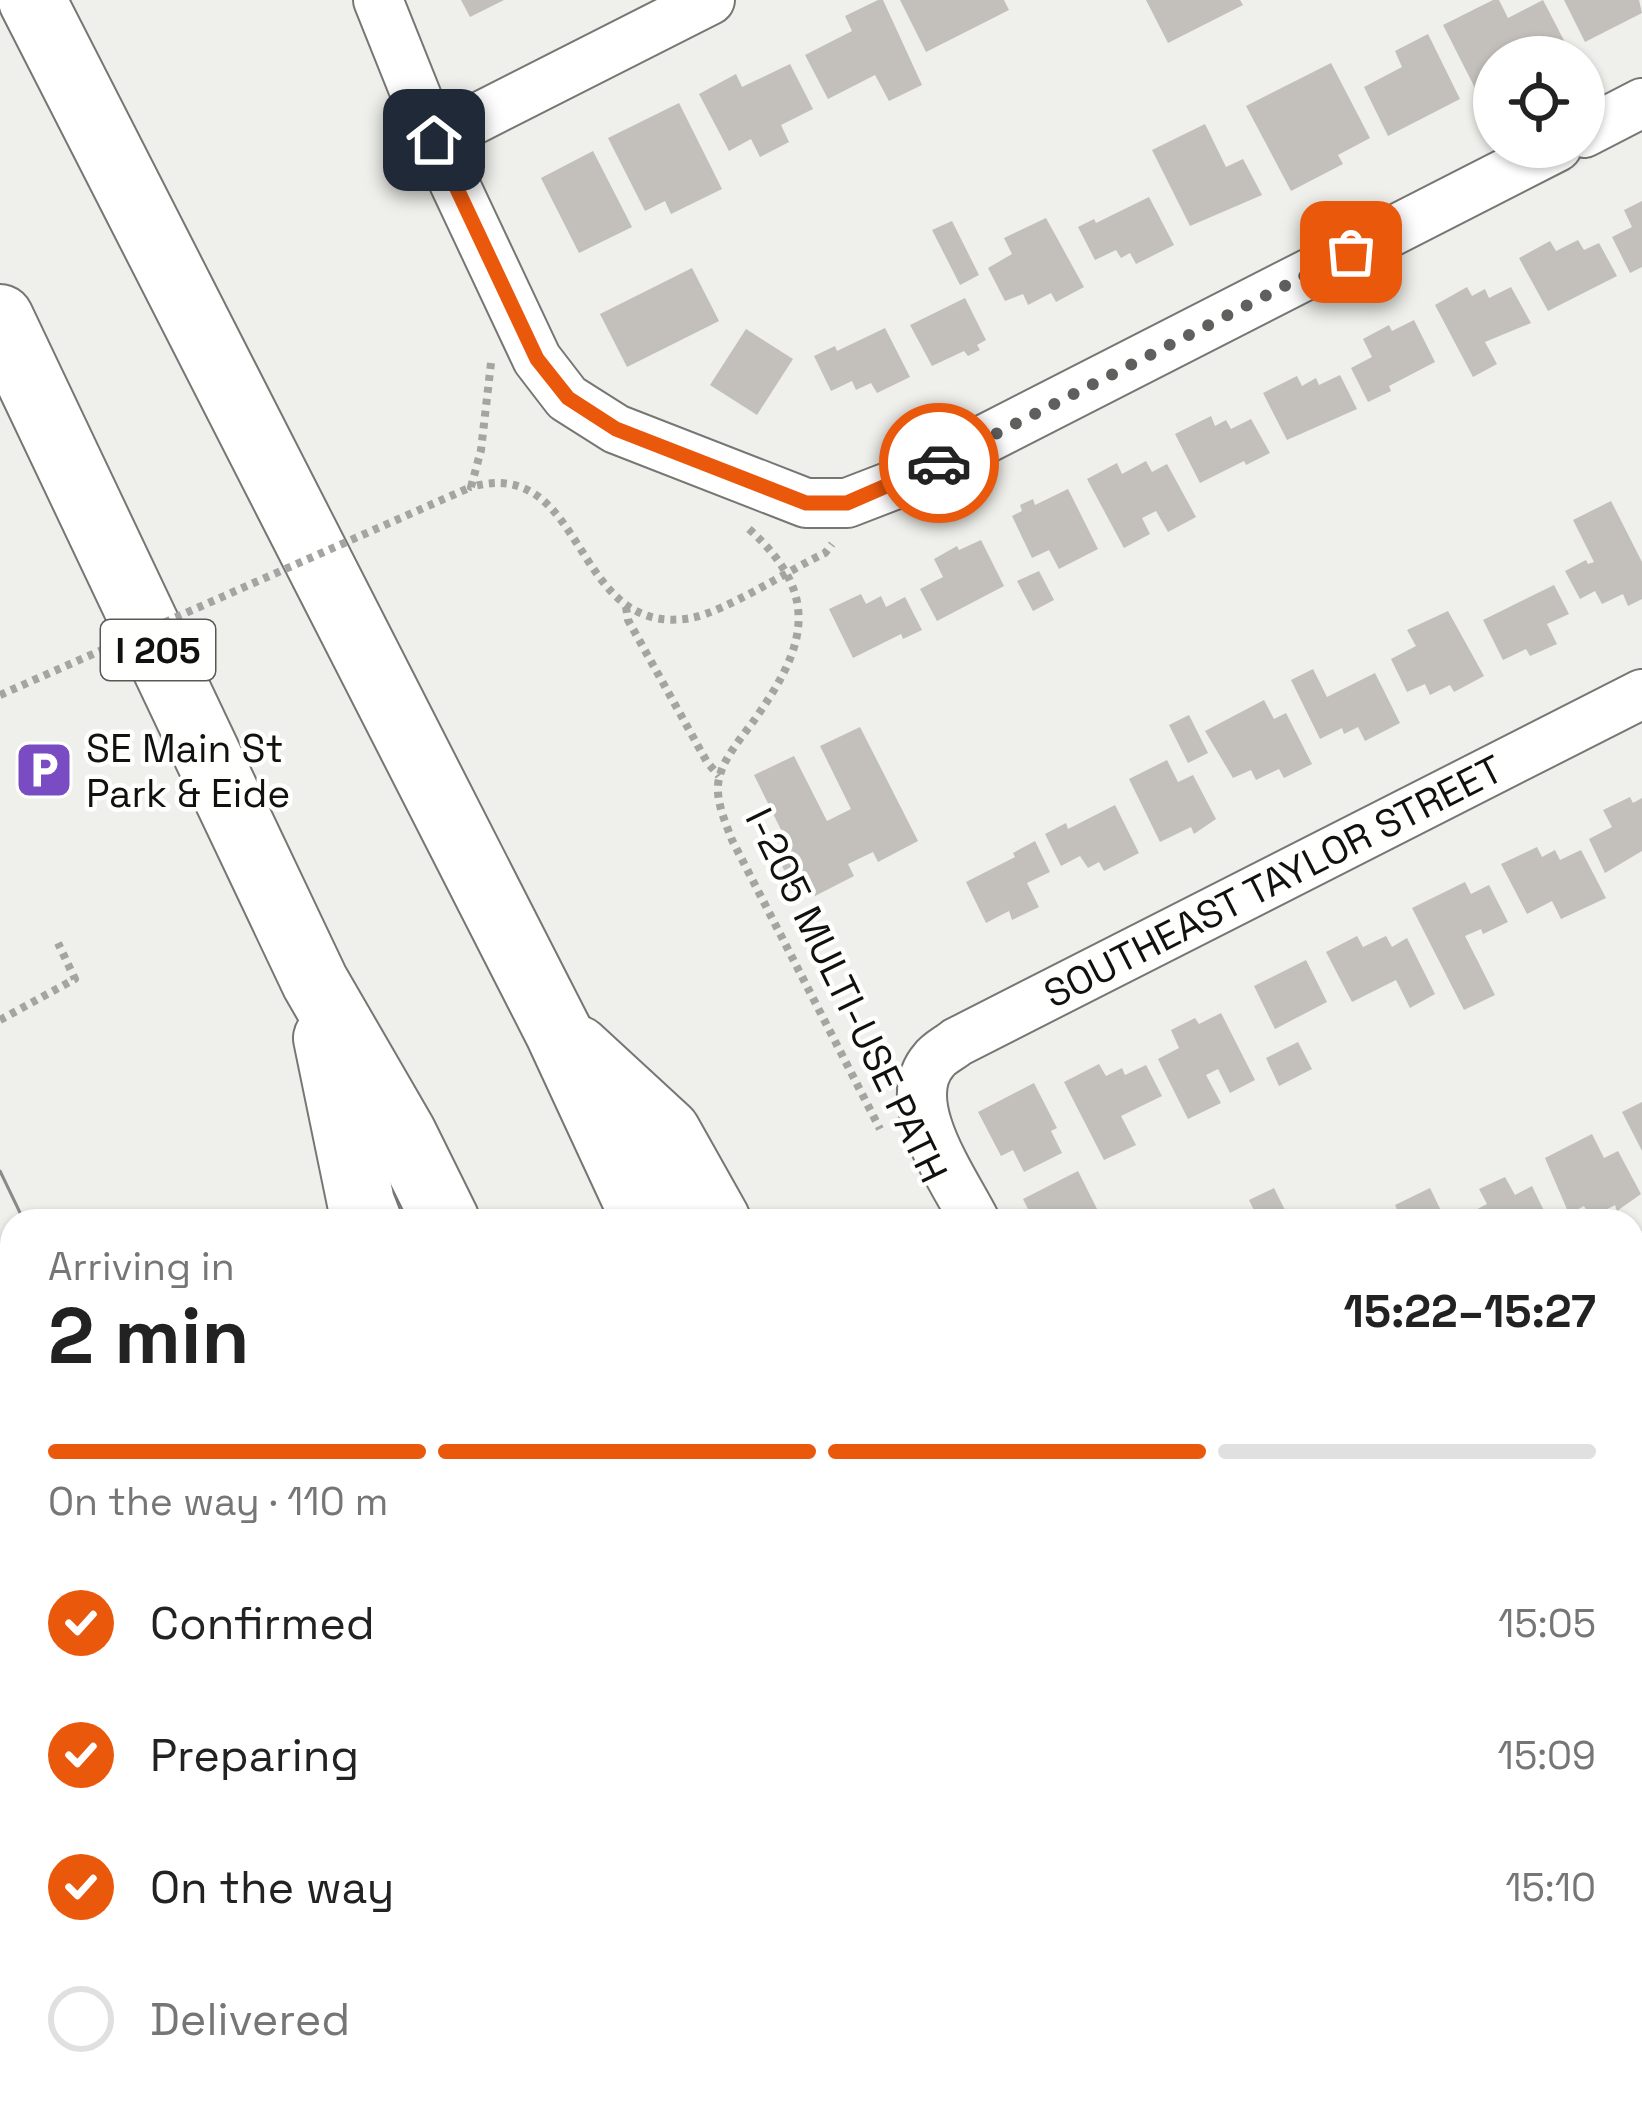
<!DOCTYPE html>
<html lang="en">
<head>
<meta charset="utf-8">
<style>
	:root { --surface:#fff; --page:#f6f6f6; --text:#222; --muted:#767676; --line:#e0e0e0; --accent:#ea580c }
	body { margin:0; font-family:"Space Grotesk",sans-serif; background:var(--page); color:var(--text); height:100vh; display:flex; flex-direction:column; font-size:45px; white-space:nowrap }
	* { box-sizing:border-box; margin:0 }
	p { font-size:39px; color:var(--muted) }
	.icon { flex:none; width:66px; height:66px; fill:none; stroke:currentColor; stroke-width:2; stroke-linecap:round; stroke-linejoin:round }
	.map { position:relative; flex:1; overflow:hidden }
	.panel { position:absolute; left:0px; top:1209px; width:1644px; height:903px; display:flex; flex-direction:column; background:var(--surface); border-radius:36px 36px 0 0; box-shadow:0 3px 9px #0004 }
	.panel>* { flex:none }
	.tools { position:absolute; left:1473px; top:36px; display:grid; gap:24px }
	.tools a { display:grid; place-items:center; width:132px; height:132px; border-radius:50%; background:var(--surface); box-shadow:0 3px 9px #0004; font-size:60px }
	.pin { position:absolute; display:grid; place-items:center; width:102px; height:102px; color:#fff; margin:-51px; border-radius:24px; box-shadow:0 6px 18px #0006 }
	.courier { position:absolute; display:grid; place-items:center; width:120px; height:120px; margin:-60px; border:9px solid #ea580c; border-radius:50%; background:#fff; color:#222; box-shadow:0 3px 15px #0007 }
	.headline em { font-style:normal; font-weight:600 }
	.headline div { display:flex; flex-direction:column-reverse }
	.headline { display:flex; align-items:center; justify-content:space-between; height:204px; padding:0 48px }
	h1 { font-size:78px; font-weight:600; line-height:90px }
	.bar { display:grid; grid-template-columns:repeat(4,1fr); gap:18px 12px; align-content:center; height:144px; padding:0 48px }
	.bar i { height:15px; border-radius:9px; background:var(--line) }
	.bar .active { background:var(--accent) }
	.bar p { grid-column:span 4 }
	ol { padding:0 48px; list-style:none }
	li { display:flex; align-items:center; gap:36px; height:132px }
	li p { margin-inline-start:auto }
	li .icon { padding:12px; border-radius:50%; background:var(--accent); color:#fff; stroke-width:4 }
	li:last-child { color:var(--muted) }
	li i { width:66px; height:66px; border:6px solid var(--line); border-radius:50% }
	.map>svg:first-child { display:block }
	.building { fill:#c3c0bc }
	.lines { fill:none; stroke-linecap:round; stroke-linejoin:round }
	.lane-casing { stroke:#767672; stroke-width:28 }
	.street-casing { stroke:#767672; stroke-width:52 }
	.secondary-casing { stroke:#767672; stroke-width:70 }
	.highway-casing { stroke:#767672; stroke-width:70 }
	.path { stroke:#a4a4a1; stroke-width:8; stroke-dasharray:6 6; stroke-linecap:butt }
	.lane { stroke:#fff; stroke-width:24 }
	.street { stroke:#fff; stroke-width:48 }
	.secondary { stroke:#fff; stroke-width:66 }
	.highway { stroke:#fff; stroke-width:66 }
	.tram { stroke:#898987; stroke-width:3 }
	.path-bridge { stroke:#a4a4a1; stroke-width:8; stroke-dasharray:6 6; stroke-linecap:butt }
	.done { stroke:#5f5f5d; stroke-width:12; stroke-dasharray:0 21.6 }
	.route { stroke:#ea580c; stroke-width:15 }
	.labels { text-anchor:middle; stroke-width:9; stroke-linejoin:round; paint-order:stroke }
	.shield { fill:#fffffe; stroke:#585857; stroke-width:3 }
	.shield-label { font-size:36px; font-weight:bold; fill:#111110 }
	.poi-label { font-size:39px; fill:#111110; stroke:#fffffe; text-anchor:start }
	.street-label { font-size:39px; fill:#111110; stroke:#fffffe }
</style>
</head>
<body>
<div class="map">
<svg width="1642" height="2111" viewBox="0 0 1642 2111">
	<rect width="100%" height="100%" fill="#efefeb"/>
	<!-- building -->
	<g class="building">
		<polygon points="461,0 504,0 470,17"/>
		<polygon points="878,0 883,0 922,85 889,101 875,75 828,99 805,55 852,31 845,16"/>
		<polygon points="900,0 1004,0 1009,10 926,52"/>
		<polygon points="1146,0 1240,0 1243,5 1168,43"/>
		<polygon points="1493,0 1499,0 1508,18 1543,0 1569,50 1555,57 1494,57 1494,88 1479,96 1443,25"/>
		<polygon points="1564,0 1639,0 1642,13 1585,42"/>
		<polygon points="1428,34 1460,99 1388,136 1364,87 1402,67 1395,51"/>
		<polygon points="1331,63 1370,138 1338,155 1343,164 1291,191 1246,106"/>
		<polygon points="790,64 813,109 781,125 789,142 760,157 751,139 729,151 699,94 736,74 742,87"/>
		<polygon points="679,103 722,189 671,214 665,201 645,211 608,138"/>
		<polygon points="1205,124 1226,167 1243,159 1262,195 1190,226 1152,150"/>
		<polygon points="593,151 632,227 579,253 541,178"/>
		<polygon points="1149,197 1174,245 1136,264 1130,253 1121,258 1116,250 1095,260 1078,227 1094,219 1096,223"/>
		<polygon points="1642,201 1642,267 1630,273 1612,237 1632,227 1624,210"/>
		<polygon points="1046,218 1084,287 1056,302 1051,293 1028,305 1023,294 1005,301 988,268 1012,254 1004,238"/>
		<polygon points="952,221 979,275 960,285 932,230"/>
		<polygon points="1578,240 1584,250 1599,243 1617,276 1548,311 1519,258 1550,241 1556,251"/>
		<polygon points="692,268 719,321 627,367 600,314"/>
		<polygon points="1467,287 1472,296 1485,289 1489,298 1511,287 1531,323 1485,342 1497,364 1473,377 1435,305"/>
		<polygon points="965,298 986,340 977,345 980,350 968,356 964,351 932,366 910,325"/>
		<polygon points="1414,320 1435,362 1389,386 1391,391 1368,402 1351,368 1372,357 1363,339 1389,325 1392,331"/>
		<polygon points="885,328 910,377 877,393 871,383 856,390 852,381 831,391 814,356 835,346 837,351"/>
		<polygon points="746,329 793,359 757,415 710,385"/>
		<polygon points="1340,375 1357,409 1287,440 1263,393 1297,376 1302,386 1316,378 1319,385"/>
		<polygon points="1211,416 1215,426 1226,420 1231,429 1251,419 1270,453 1246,465 1244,461 1200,483 1175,434"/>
		<polygon points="1146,461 1152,472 1167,464 1196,517 1168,532 1156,511 1142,518 1150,534 1124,548 1087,479 1117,463 1122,474"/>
		<polygon points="1068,489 1098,549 1059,569 1049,550 1032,558 1012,516 1022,511 1020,505 1033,499 1035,505"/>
		<polygon points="1611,501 1642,562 1642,599 1628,606 1623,594 1602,604 1595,591 1580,599 1565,571 1586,560 1588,564 1594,562 1573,520"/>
		<polygon points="981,540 1004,586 937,621 920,589 943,577 934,559 957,546 959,550"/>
		<polygon points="1039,571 1054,600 1033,611 1017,581"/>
		<polygon points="1554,585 1569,614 1547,624 1557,644 1530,656 1526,649 1503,660 1483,620"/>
		<polygon points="861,594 866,604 881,596 886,607 905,597 922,630 903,639 901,634 853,658 829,609"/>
		<polygon points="1448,611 1484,676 1454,692 1450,685 1430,695 1425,684 1407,692 1391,659 1416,646 1407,630"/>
		<polygon points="1313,669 1327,697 1375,673 1400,723 1365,741 1358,727 1344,734 1342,728 1320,739 1291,680"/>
		<polygon points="1264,700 1274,719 1286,713 1312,764 1284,778 1279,769 1256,780 1251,770 1233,778 1205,731"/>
		<polygon points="1189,715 1208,753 1188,763 1169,725"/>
		<polygon points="860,727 918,841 878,862 873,852 848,864 854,876 815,896 800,867 786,874 775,852 789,846 754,775 794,756 827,821 851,809 820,746"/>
		<polygon points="1167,760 1178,782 1193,775 1216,819 1194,834 1191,827 1160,842 1129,779"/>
		<polygon points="1630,797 1633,803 1642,798 1642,851 1605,873 1589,839 1612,827 1603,810"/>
		<polygon points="1115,805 1139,853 1104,871 1099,862 1088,868 1080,856 1061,866 1045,834 1066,823 1068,829"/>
		<polygon points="1035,841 1050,872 1027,883 1039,907 1012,920 1009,911 986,923 966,882 1015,857 1013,853"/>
		<polygon points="1537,847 1542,857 1555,850 1560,860 1581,850 1606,898 1561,919 1552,901 1527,914 1501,864"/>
		<polygon points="1465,882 1471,894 1489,885 1508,922 1483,934 1481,929 1465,936 1495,995 1464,1010 1412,908"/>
		<polygon points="1357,936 1363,947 1386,936 1392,947 1407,938 1435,994 1410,1008 1396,980 1352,1002 1326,952"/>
		<polygon points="1306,960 1327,1002 1275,1029 1254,986"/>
		<polygon points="1221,1013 1255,1080 1230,1093 1218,1069 1206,1075 1221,1103 1188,1119 1158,1059 1179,1048 1171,1030 1195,1018 1199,1024"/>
		<polygon points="1298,1042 1312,1069 1279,1086 1266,1058"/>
		<polygon points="1099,1064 1106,1076 1122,1068 1125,1075 1146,1065 1162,1096 1121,1116 1136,1145 1104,1160 1064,1082"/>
		<polygon points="1034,1083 1057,1128 1051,1131 1062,1153 1024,1172 1013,1150 1001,1156 978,1112"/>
		<polygon points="1642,1102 1642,1151 1622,1112"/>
		<polygon points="1592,1134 1604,1158 1618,1151 1641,1194 1617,1211 1615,1205 1591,1218 1584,1206 1569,1214 1545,1158"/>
		<polygon points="1078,1171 1100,1215 1098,1221 1034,1221 1023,1199"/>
		<polygon points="1505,1177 1515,1195 1532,1186 1549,1221 1454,1221 1487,1204 1479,1189"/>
		<polygon points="1274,1188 1286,1212 1259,1221 1249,1200"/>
		<polygon points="1430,1188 1446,1221 1402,1221 1395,1205"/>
		<polygon points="1642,1605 1642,1642 1632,1647 1632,1610"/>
		<polygon points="1642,1936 1642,2022 1632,2000 1632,1963 1642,1958 1634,1940"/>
		<polygon points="1632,2065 1642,2085 1642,2111 1578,2111 1573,2100 1632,2100"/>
	</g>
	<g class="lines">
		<!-- lane casing -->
		<g class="lane-casing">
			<g id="lane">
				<polyline points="246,2100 255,2111"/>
				<polyline points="0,2101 12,2100"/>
			</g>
		</g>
		<!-- street casing -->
		<g class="street-casing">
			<g id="street">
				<polyline points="378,0 434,140 537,359 567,398 616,429 806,503 847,503 899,483 1557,147"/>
				<polyline points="1584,133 1642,103"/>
				<polyline points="434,140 710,0"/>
				<path d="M975,1221C955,1181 897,1102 934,1060C939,1053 950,1048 957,1042L1642,694"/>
				<polyline points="1632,1298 1642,1293"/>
				<polyline points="1632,1848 1642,1843"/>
				<polyline points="1520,2100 1526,2111"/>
			</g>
		</g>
		<!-- secondary casing -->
		<g class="secondary-casing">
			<g id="secondary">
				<polyline points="0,1476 12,1505"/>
				<polyline points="96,2111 96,2100"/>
			</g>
		</g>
		<!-- highway casing -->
		<g class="highway-casing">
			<g id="highway">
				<polyline points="32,0 558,1031 646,1221"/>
				<polyline points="0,318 315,982 403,1134 446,1221"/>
				<polyline points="327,1038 361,1203 368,1221"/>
				<polyline points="577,1049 667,1132 717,1221"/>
				<polyline points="726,2100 730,2111"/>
				<polyline points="887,2100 893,2111"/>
				<polyline points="1081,2100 1086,2111"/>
				<polyline points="1230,2100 1237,2111"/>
			</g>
		</g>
		<!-- path -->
		<g class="path">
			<path d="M491,363L481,450L471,487C589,454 570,639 691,618C727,611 789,570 825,553L832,544"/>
			<path d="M749,529C823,596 805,648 755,719C743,736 725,756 720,775C713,796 725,821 732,840L880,1129"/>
			<polyline points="626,607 628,620 707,762 719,776"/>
			<polyline points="0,1020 75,979 58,943"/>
			<polyline points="1445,2100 1452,2111"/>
		</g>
		<!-- lane -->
		<use href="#lane" class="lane"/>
		<!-- street -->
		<use href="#street" class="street"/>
		<!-- secondary -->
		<use href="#secondary" class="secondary"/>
		<!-- highway -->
		<use href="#highway" class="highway"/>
		<!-- tram -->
		<g class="tram">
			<polyline points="0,1171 24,1221"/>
			<polyline points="0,1292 12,1317"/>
			<polyline points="405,2100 410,2111"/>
			<polyline points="466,2100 472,2111"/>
		</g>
		<!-- path-bridge -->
		<polyline class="path-bridge" points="0,695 471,487"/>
	</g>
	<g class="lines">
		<!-- done -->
		<polyline class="done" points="939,463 1351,252"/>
		<!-- route -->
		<polyline class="route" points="434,140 537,359 568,398 616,429 806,503 847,503 939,463"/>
	</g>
	<!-- icons -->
	<defs>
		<g id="parking-square" transform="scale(3)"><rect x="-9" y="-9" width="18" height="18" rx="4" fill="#7a4cc4" stroke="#fffffe"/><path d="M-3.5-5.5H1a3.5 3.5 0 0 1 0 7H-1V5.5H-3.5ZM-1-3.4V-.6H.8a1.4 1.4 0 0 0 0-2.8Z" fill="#fff"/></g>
	</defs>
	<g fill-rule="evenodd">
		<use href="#parking-square" x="44" y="770"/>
	</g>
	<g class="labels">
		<!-- shield labels -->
		<rect class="shield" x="101" y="620" width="114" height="60" rx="9"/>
		<g class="shield-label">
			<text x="158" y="663">I 205</text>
		</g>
		<!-- poi labels -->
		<g class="poi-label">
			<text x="86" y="762">SE Main St<tspan x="86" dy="45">Park &amp; Eide</tspan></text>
		</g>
		<!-- street labels -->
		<g class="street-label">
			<text transform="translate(1273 881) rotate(-27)" y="14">SOUTHEAST TAYLOR STREET</text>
			<text transform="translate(847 995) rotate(64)" y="14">I-205 MULTI-USE PATH</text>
		</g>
	</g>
</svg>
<div class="tools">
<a><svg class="icon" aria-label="locate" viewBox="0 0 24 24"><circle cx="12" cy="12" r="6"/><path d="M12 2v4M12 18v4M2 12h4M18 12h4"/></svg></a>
</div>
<div class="pin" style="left:1351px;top:252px;background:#ea580c"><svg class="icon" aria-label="bag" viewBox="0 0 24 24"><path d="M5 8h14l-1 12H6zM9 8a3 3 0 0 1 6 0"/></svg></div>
<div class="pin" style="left:434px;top:140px;background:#1f2937"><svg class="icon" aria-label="home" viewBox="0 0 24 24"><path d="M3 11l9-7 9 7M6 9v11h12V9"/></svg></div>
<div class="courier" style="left:939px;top:463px"><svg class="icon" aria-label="car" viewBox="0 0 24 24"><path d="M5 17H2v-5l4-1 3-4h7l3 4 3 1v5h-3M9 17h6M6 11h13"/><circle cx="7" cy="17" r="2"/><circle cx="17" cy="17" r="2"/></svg></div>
<section class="panel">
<div class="headline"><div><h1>2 min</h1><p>Arriving in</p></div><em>15:22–15:27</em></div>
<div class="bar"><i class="active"></i><i class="active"></i><i class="active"></i><i></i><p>On the way · 110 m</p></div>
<ol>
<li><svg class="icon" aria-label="check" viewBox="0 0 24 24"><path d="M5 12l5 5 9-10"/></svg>Confirmed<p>15:05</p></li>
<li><svg class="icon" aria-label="check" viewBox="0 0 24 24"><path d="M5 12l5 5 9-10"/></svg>Preparing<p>15:09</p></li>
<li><svg class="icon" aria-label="check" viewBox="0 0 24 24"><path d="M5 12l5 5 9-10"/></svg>On the way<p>15:10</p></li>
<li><i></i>Delivered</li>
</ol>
</section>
</div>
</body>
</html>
